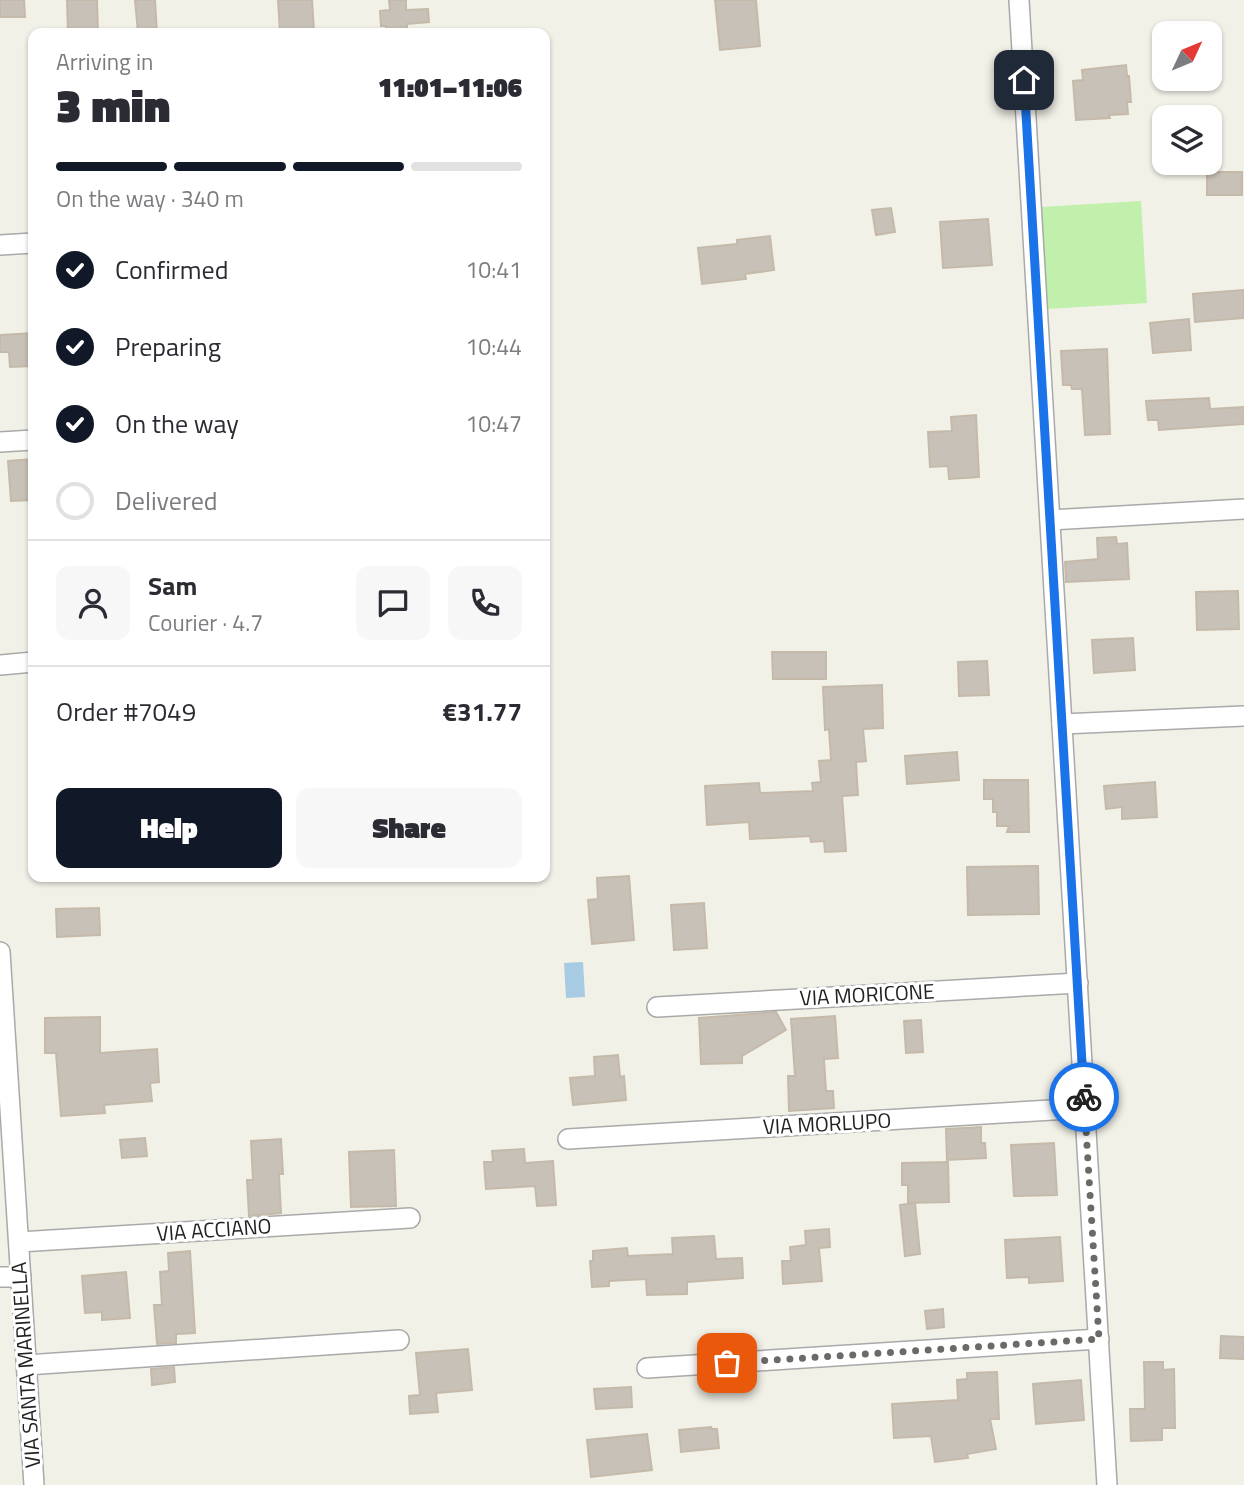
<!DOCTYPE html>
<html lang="en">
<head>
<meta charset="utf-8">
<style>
	:root { --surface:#fff; --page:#f7f7f7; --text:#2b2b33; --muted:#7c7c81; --line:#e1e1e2; --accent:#111827 }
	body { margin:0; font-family:"Titillium Web",sans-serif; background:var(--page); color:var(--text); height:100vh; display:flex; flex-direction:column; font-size:26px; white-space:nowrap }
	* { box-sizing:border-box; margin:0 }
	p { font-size:23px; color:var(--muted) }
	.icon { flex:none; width:38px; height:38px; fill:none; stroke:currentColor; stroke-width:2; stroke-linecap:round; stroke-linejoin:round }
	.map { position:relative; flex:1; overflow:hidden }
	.drawer { position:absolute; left:28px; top:28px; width:522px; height:854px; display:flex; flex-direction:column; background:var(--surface); border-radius:14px; box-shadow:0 2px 5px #0004 }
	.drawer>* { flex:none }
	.needle { width:46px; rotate:46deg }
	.controls { position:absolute; left:1152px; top:21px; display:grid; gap:14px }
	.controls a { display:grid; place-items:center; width:70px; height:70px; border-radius:14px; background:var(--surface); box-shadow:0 2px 5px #0004; font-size:35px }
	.pin { position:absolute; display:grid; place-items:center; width:60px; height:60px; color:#fff; margin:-30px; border-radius:14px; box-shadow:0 4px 10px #0006 }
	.courier { position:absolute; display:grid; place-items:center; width:70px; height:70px; margin:-35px; border:5px solid #1a73e8; border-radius:50%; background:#fff; color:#222; box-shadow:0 2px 9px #0007 }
	.overview em { font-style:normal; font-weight:800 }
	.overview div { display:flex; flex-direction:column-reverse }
	.overview { display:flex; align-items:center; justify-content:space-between; height:119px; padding:0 28px }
	h1 { font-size:46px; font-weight:800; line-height:52px }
	.bar { display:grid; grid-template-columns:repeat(4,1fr); gap:10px 7px; align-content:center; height:84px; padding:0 28px }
	.bar i { height:9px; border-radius:5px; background:var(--line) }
	.bar .on { background:var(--accent) }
	.bar p { grid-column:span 4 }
	.line { display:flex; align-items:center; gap:18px; padding:0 28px; border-top:2px solid var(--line) }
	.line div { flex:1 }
	.round { display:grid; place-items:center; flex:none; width:74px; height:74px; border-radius:14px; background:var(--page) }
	ol { padding:0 28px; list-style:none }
	li { display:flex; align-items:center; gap:21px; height:77px }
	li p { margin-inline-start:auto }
	li .icon { padding:7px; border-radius:50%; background:var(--accent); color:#fff; stroke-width:4 }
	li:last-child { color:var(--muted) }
	li i { width:38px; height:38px; border:4px solid var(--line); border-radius:50% }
	.primary-button { display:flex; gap:14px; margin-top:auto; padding:14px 28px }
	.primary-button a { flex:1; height:80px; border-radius:14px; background:var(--accent); color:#fff; font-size:28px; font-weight:800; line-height:80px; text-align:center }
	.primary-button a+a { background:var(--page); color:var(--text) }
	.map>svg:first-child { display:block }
	.grass { fill:#c1efac }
	.water { fill:#a6cbe2 }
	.building { fill:#c8c1b7; stroke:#c5baa9; stroke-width:2 }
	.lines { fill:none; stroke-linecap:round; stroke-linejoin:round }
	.minor-casing { stroke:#a9a9a9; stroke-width:22 }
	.minor { stroke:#fff; stroke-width:19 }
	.done { stroke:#6b6a67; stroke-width:7; stroke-dasharray:0 12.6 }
	.route { stroke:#1a73e8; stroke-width:9 }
	.labels { text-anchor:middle; stroke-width:6; stroke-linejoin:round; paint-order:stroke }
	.street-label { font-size:21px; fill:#222; stroke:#fff }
</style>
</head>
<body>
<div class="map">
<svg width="1244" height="1485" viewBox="0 0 1244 1485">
	<rect width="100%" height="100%" fill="#f2f1e8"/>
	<!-- grass -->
	<polygon class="grass" points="1141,201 1147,303 1047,309 1041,207"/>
	<!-- water -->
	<polygon class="water" points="583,962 585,997 566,998 564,963"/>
	<!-- building -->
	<g class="building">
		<polygon points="0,0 24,0 25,17 0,17"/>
		<polygon points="67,0 97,0 98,33 68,33"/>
		<polygon points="135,0 155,0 157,33 138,33"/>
		<polygon points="278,0 312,0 314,31 280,32"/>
		<polygon points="389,0 406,0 406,10 428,9 429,22 407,24 407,31 386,32 386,26 381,26 380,11 390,10"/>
		<polygon points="715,0 756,0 760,46 720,50"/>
		<polygon points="1126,65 1127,76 1129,76 1131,102 1127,102 1128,114 1109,115 1110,118 1076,120 1073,81 1083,80 1082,70"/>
		<rect x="1207" y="172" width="35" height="23"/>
		<polygon points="891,208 895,232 876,235 872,210"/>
		<polygon points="988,219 992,265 943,268 940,222"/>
		<polygon points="770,236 774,270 745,274 746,279 702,284 698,248 737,244 737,240"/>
		<polygon points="1244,290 1244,318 1195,322 1193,294"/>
		<polygon points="1189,319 1191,350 1153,353 1150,323"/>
		<polygon points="33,333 33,366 10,367 9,352 0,352 0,335"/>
		<polygon points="1107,349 1110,434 1085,435 1082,389 1072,389 1071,385 1063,385 1061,351"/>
		<polygon points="1209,398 1210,409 1244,407 1244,424 1159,430 1158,420 1148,420 1146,401"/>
		<polygon points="976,415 979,477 949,479 948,466 930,467 928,432 952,431 951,417"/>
		<polygon points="33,459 33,500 11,501 8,461"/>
		<polygon points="1116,537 1117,544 1127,543 1129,579 1066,582 1065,562 1098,559 1097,538"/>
		<polygon points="1238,591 1239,629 1197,630 1196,592"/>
		<polygon points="1133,638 1135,670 1094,673 1092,640"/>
		<polygon points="772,652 826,652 826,679 773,679"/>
		<polygon points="987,661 989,695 959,696 958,662"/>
		<polygon points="882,685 883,728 863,729 866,761 856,762 858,795 842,796 846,851 825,852 824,841 811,842 810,836 750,839 749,822 707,825 705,786 759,783 760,793 813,791 812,783 821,782 819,761 831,760 829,729 825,730 823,687"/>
		<polygon points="957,752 959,780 907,784 905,756"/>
		<polygon points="984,780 1028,780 1029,832 1007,832 1009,826 997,826 997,812 993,812 993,799 984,799"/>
		<polygon points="1155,782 1157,817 1122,819 1122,807 1106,809 1104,786"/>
		<polygon points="1038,866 1039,914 968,915 967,867"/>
		<polygon points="629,876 634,940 592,944 588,900 598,899 597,878"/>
		<polygon points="704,903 707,948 674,950 671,905"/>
		<polygon points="99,908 100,935 57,937 56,909"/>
		<polygon points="776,1012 786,1030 742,1056 742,1063 701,1064 699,1018"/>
		<polygon points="835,1016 838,1058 824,1059 826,1091 833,1091 834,1108 789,1111 788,1076 795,1076 791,1019"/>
		<polygon points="100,1017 100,1053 157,1049 159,1082 150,1083 152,1101 104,1105 105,1113 61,1116 56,1053 45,1053 45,1018"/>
		<polygon points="921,1020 923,1052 906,1053 904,1021"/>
		<polygon points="618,1055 620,1077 624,1076 626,1100 573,1105 570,1078 595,1076 594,1057"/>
		<polygon points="981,1127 981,1143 985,1143 986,1158 947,1160 946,1129"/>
		<polygon points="145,1138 147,1156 122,1158 120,1140"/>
		<polygon points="281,1139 283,1174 279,1174 281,1213 249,1216 247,1180 253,1180 251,1141"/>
		<polygon points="1054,1143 1057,1195 1014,1196 1011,1145"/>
		<polygon points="524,1149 525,1163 553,1161 556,1205 537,1206 535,1186 486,1189 484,1162 493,1162 492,1151"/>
		<polygon points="394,1150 396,1206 351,1207 349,1152"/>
		<polygon points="948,1162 949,1202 908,1203 908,1185 902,1185 902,1163"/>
		<polygon points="915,1203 920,1254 905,1256 900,1205"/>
		<polygon points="829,1229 830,1247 819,1248 822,1281 783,1284 782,1261 791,1261 790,1247 806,1245 805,1231"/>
		<polygon points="714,1236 716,1259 742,1258 743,1278 687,1282 687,1294 647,1295 646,1279 609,1281 609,1286 592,1287 590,1261 593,1261 593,1251 627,1248 628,1256 673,1254 672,1238"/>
		<polygon points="1060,1237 1063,1281 1029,1283 1029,1277 1007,1278 1005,1240"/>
		<polygon points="190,1251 195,1333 176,1334 176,1343 157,1344 154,1305 162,1305 160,1272 169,1271 168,1253"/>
		<polygon points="126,1272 130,1318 102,1320 102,1312 85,1313 82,1276"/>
		<polygon points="943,1309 944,1327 927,1329 925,1311"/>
		<polygon points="1221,1336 1244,1337 1244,1359 1220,1358"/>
		<polygon points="468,1349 472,1390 436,1393 438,1412 410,1414 409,1396 420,1395 416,1353"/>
		<polygon points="1144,1362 1163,1362 1163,1370 1174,1369 1175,1428 1162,1428 1162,1440 1131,1441 1130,1409 1145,1409"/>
		<polygon points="174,1367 175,1382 152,1385 151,1369"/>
		<polygon points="997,1372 999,1419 990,1419 996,1449 967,1454 968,1458 935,1462 931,1436 894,1438 892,1404 958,1400 957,1380 967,1379 967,1373"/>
		<polygon points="1081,1380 1084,1420 1036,1424 1033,1384"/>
		<polygon points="631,1387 632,1407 596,1409 594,1389"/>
		<polygon points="711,1427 712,1429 717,1429 719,1448 681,1452 679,1430"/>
		<polygon points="647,1434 652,1470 591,1477 587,1440"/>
	</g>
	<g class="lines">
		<!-- minor casing -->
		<g class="minor-casing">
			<g id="minor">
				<polyline points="1019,0 1107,1485"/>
				<polyline points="0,245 33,243"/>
				<polyline points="0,442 33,440"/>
				<polyline points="1050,520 1244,509"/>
				<polyline points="0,665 33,662"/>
				<polyline points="1062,724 1244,716"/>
				<polyline points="0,952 34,1485"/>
				<polyline points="657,1007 1078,983"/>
				<polyline points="568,1139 1085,1108"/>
				<polyline points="19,1242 410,1218"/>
				<polyline points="0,1277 21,1277"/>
				<polyline points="26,1365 399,1340"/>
				<polyline points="647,1368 1099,1339"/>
			</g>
		</g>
		<!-- minor -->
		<use href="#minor" class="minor"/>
	</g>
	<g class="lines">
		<!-- done -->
		<polyline class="done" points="727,1363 1099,1339 1084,1097"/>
		<!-- route -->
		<polyline class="route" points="1024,80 1084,1097"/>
	</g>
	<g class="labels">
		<!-- street labels -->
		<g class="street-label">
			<text transform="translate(867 995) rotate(-3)" y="7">VIA MORICONE</text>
			<text transform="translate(827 1124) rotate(-3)" y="7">VIA MORLUPO</text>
			<text transform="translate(214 1230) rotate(-4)" y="7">VIA ACCIANO</text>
			<text transform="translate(26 1365) rotate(-94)" y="7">VIA SANTA MARINELLA</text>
		</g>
	</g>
</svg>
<div class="controls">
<a><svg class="needle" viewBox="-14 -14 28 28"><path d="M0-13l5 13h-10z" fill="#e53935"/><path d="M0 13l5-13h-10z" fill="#7c7c81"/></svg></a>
<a><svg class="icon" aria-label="layers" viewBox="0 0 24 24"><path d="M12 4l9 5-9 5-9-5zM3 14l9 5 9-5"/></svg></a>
</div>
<div class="pin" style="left:727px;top:1363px;background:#ea580c"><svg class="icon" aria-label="bag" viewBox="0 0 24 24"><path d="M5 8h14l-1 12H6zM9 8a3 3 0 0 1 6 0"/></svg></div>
<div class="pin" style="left:1024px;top:80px;background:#1f2937"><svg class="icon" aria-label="home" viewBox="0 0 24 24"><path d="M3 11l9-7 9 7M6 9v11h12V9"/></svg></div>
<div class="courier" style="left:1084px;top:1097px"><svg class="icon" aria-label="bike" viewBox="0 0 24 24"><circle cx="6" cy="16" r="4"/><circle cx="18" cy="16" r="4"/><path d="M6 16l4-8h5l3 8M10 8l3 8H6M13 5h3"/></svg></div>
<section class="drawer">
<div class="overview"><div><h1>3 min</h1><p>Arriving in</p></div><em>11:01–11:06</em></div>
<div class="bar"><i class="on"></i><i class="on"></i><i class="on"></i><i></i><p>On the way · 340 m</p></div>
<ol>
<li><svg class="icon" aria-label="check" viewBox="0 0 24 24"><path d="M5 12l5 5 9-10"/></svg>Confirmed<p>10:41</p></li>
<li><svg class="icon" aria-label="check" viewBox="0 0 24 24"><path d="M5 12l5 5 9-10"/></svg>Preparing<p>10:44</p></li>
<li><svg class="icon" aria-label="check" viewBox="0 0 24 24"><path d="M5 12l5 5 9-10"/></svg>On the way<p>10:47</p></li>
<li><i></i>Delivered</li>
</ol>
<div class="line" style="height:126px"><a class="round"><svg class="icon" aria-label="person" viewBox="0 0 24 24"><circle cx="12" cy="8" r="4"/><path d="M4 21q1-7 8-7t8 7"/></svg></a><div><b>Sam</b><p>Courier · 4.7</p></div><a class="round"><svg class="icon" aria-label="chat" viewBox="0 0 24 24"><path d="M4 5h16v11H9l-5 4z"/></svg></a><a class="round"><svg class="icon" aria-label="phone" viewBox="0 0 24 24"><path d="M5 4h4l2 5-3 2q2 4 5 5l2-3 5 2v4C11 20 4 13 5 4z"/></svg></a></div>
<div class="line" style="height:91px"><div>Order #7049</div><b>€31.77</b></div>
<div class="primary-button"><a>Help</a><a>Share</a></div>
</section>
</div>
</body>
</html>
